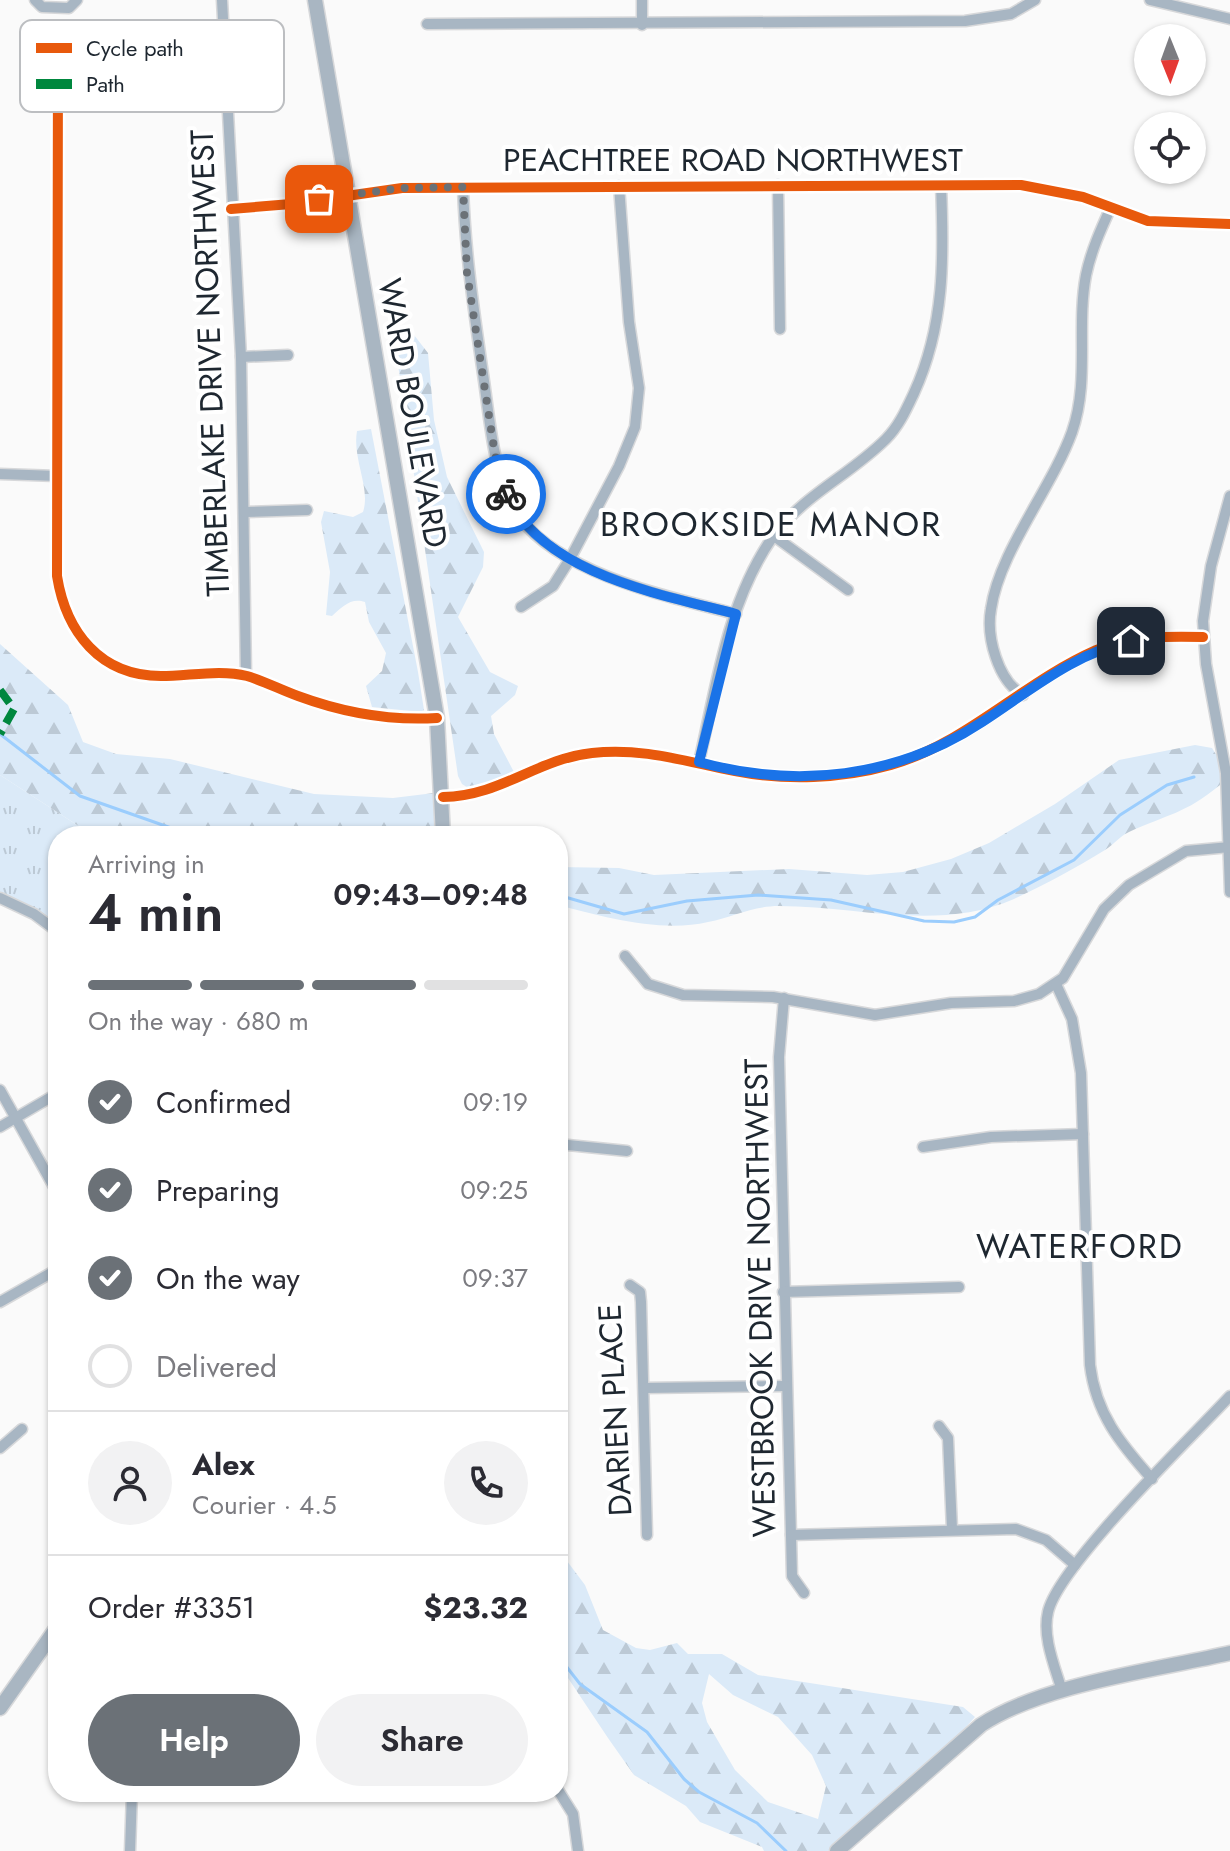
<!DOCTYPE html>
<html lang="en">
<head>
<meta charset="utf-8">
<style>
	:root { --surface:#fff; --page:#f2f2f3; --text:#2b2b33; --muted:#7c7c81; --line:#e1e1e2; --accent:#6b7177 }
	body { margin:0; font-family:Jost,sans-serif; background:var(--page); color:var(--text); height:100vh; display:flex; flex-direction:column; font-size:30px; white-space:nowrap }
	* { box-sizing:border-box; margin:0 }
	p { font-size:26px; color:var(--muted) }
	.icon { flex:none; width:44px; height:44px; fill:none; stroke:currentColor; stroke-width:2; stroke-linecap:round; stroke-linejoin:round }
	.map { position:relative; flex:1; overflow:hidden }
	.drawer { position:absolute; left:48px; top:826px; width:520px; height:976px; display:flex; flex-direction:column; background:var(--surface); border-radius:32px; box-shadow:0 2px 6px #0004 }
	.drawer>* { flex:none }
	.needle { width:52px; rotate:179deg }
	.tools { position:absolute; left:1134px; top:24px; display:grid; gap:16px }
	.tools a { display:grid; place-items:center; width:72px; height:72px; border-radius:50%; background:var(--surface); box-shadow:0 2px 6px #0004; font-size:40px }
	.pin { position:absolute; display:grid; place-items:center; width:68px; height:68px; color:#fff; margin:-34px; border-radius:16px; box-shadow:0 4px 12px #0006 }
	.courier { position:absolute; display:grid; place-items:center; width:80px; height:80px; margin:-40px; border:6px solid #1a73e8; border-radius:50%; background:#fff; color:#222; box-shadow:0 2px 10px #0007 }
	.head em { font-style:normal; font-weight:600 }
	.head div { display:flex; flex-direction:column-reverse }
	.head { display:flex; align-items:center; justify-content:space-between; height:136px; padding:0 40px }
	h1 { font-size:52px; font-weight:600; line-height:60px }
	.bar { display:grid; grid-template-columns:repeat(4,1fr); gap:12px 8px; align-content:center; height:96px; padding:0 40px }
	.bar i { height:10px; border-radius:6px; background:var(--line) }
	.bar .current { background:var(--accent) }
	.bar p { grid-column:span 4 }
	.line { display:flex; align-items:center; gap:20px; padding:0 40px; border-top:2px solid var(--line) }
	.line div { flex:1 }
	.round { display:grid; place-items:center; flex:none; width:84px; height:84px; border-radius:42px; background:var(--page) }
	ol { padding:0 40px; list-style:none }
	li { display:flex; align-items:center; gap:24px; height:88px }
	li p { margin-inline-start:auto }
	li .icon { padding:8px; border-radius:50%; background:var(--accent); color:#fff; stroke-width:4 }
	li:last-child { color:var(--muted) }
	li i { width:44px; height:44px; border:4px solid var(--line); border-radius:50% }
	.button { display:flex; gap:16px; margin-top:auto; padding:16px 40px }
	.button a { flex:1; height:92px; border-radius:48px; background:var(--accent); color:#fff; font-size:32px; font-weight:600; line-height:92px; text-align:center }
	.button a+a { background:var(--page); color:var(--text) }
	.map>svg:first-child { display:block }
	.grass { fill:url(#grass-tufts) }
	.forest { fill:url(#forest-firs); fill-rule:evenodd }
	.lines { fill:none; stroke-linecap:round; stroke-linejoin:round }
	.stream { stroke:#9bcdfd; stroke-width:3 }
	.minor-casing { stroke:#d7d8da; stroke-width:13 }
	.major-casing { stroke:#d7d8da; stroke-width:17 }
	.minor { stroke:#a8b6c3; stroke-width:10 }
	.major { stroke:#a9b6c2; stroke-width:14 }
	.quiet { stroke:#00873e; stroke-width:8; stroke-dasharray:16 8; stroke-linecap:butt }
	.cycleway-casing { stroke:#fff; stroke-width:15 }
	.cycleway { stroke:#e8590c; stroke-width:10 }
	.done { stroke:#6b7177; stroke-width:8; stroke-dasharray:0 14.4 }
	.route { stroke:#1a73e8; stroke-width:10 }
	.labels { text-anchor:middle; stroke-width:8; stroke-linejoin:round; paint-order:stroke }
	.street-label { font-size:32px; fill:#1e2730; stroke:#fff }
	.neighbourhood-label { font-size:34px; letter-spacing:2px; fill:#1e2730; stroke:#fff }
	.key { fill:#fff; stroke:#bcbec1; stroke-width:2 }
	.key-label { font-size:22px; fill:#1e2730 }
</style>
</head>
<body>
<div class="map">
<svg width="1230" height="1851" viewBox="0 0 1230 1851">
	<defs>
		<pattern id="grass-tufts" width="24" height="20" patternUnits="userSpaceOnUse" patternTransform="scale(2)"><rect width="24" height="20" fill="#dbeaf8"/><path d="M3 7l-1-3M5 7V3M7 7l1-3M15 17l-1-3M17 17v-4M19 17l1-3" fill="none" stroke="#bcc9d5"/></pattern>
		<pattern id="forest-firs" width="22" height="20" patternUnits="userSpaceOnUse" patternTransform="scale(2)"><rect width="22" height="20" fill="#dbeaf8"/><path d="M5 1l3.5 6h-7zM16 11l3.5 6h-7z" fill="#bcc9d5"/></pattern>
	</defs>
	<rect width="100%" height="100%" fill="#fafafa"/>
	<!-- grass -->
	<polygon class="grass" points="0,775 94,836 58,836 58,929 0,895"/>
	<!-- forest -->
	<g class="forest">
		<polygon points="414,335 428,353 434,420 447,477 484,552 483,567 458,617 490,672 518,686 515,695 491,716 494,734 515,774 473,791 462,784 458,776 394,337"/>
		<path d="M371,429L418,672L424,710L420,712L372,707L366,686L382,671L386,653L369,622L365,602C351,597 342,607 332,616L326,615L330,572L321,522L324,511L353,517L363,512C371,488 352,459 357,431Z"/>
		<polygon points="0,644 68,705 83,742 116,754 170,759 314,794 393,798 434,793 434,836 94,836 0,775"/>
		<path d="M1195,745L1212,748L1220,761V785C1185,814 1168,814 1129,832C1120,836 1113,845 1105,850C1076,868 1044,885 1014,899C938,932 857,906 779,906C752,906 733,917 708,922C662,933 603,917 558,905V867L619,868L654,875L789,869L867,875L903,872L951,859L989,843L1055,804L1119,760Z"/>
		<path d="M558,1549L585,1585L603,1630L636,1648L650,1650L677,1643L688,1654H722L758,1675L963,1707L975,1717L949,1746L828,1851H764L762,1847L700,1822L686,1806L634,1775L608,1738L558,1663ZM709,1674L733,1695L778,1717L812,1755L826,1786L818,1819L768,1802L735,1770L707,1722L702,1703Z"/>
	</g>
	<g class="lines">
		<!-- stream -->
		<g class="stream">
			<polyline points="0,734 80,796 194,836"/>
			<polyline points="558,895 624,914 687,901 758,895 831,900 924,921 954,922 975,917 998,900 1074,860 1120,815 1167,785 1194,777"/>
			<polyline points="558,1634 566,1666 580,1684 647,1732 684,1779 699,1792 757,1823 786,1851"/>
		</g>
		<!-- minor casing -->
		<g class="minor-casing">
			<g id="minor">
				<polyline points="35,0 42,7 69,8 77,0"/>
				<polyline points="222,0 241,357 246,676"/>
				<polyline points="1150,0 1230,19"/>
				<polyline points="427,24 965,21 1011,14 1035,0"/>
				<polyline points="642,25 642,0"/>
				<path d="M58,51L57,576C66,632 100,676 161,676C189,676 220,669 247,676C264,681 281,690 298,696C344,713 388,721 437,718"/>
				<polyline points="778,185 780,329"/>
				<path d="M463,187C465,251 474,312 483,374C489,414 492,456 506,494C535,570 666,596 736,614"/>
				<polyline points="231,209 291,204 402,188 1021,185 1083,197 1148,221 1230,224"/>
				<polyline points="241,357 288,355"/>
				<polyline points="0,474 57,476"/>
				<polyline points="1230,496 1211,566 1203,621 1206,664 1226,773 1230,892"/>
				<polyline points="245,512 307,510"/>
				<polyline points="774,536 848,590"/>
				<polyline points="521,607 553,586 570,559 619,466 635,427 639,388 629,322 619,186"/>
				<path d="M1023,695C998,681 986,637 991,609C999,552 1052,488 1072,432C1090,380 1076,328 1086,275C1091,251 1101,229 1111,207"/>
				<path d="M699,762C716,688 727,603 772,538C803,495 849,476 886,439C899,426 906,410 914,393C945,325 944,258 941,185"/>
				<path d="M443,797C501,796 537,759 592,753C642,747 687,762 735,771C786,781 841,779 891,765C969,742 1023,682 1096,650C1130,636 1167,636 1203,637"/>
				<polyline points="0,898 34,914 58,932"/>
				<polyline points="625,956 648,984 683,995 773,997 875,1015 951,1003 1014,1001 1039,994 1063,978 1104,909 1129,885 1186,851 1230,847"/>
				<path d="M1056,984L1072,1019L1081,1073L1090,1365C1096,1414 1120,1443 1152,1479"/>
				<polyline points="784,998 779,1057 792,1576 804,1593"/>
				<polyline points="0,1090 58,1194"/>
				<polyline points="0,1127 58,1093"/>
				<polyline points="558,1144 627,1151"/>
				<polyline points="923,1147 991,1137 1083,1134"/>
				<polyline points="630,1285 640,1292 641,1302 647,1535"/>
				<polyline points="783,1292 959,1287"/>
				<polyline points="0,1302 58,1269"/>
				<polyline points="645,1388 786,1386"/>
				<polyline points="939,1426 948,1438 952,1529"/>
				<polyline points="0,1448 22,1429"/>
				<polyline points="791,1535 1016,1529 1046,1540 1075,1565"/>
				<path d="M1062,1691C1055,1667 1042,1637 1048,1612C1058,1566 1192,1437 1230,1396"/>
				<polyline points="558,1790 573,1814 578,1851"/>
				<polyline points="130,1851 132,1792"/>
			</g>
		</g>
		<!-- major casing -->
		<g class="major-casing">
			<g id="major">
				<polyline points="315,0 437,718 443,836"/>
				<polyline points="0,1708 58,1626"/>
				<path d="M837,1851L981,1725C1043,1684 1156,1670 1230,1653"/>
			</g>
		</g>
		<!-- minor -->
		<use href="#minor" class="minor"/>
		<!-- major -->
		<use href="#major" class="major"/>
		<!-- quiet -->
		<polyline class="quiet" points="0,690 14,709 0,734"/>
		<!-- cycleway casing -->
		<g class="cycleway-casing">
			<g id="cycleway">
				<path d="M58,51L57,576C66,632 100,676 161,676C189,676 220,669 247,676C264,681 281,690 298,696C344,713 388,721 437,718"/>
				<polyline points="231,209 291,204 402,188 1021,185 1083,197 1148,221 1230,224"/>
				<path d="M443,797C501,796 537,759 592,753C642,747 687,762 735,771C786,781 841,779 891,765C969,742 1023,682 1096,650C1130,636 1167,636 1203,637"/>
			</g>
		</g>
		<!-- cycleway -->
		<use href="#cycleway" class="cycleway"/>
	</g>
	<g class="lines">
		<!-- done -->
		<polyline class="done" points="319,199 402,188 463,187 467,273 495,455 506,494"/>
		<!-- route -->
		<path class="route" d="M506,494C543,574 659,594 736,614L699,762C796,789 897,778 982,722C1030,691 1074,653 1131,641"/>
	</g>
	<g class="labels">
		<!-- street labels -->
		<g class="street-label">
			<text x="733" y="171">PEACHTREE ROAD NORTHWEST</text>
			<text transform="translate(210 363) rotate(-92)" y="11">TIMBERLAKE DRIVE NORTHWEST</text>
			<text transform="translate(413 413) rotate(80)" y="11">WARD BOULEVARD</text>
			<text transform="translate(760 1298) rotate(-91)" y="11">WESTBROOK DRIVE NORTHWEST</text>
			<text transform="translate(615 1410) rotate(-93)" y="11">DARIEN PLACE</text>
		</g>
		<!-- neighbourhood labels -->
		<g class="neighbourhood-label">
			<text x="771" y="536">BROOKSIDE MANOR</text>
			<text x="1080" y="1258">WATERFORD</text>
		</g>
	</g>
	<!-- legend -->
	<rect x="20" y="20" width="264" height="92" rx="12" class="key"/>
	<rect x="36" y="43" width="36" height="10" fill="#e8590c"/>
	<rect x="36" y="79" width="36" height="10" fill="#00873e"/>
	<g class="key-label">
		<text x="86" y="56">Cycle path</text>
		<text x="86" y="92">Path</text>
	</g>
</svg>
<div class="tools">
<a><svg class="needle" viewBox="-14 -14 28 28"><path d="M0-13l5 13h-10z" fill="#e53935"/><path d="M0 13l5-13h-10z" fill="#7c7c81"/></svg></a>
<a><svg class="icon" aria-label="locate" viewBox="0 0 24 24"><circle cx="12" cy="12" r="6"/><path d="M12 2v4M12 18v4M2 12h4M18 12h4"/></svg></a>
</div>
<div class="pin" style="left:319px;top:199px;background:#ea580c"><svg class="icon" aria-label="bag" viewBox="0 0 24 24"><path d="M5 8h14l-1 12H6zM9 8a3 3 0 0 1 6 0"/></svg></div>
<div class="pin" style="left:1131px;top:641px;background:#1f2937"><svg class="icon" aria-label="home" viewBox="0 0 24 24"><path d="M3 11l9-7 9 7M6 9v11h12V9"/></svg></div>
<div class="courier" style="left:506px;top:494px"><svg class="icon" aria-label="bike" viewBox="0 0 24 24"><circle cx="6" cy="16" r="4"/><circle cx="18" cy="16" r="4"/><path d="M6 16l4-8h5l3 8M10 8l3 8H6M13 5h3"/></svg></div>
<section class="drawer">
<div class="head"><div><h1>4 min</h1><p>Arriving in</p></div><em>09:43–09:48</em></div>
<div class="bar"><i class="current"></i><i class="current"></i><i class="current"></i><i></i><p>On the way · 680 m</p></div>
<ol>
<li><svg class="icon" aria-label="check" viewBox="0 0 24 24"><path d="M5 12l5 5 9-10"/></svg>Confirmed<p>09:19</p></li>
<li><svg class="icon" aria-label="check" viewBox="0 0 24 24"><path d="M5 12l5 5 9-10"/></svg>Preparing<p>09:25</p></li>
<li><svg class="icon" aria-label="check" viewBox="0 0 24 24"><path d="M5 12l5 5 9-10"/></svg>On the way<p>09:37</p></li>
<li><i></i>Delivered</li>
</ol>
<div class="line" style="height:144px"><a class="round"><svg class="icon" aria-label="person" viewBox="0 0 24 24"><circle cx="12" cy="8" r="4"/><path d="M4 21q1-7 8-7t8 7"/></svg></a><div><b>Alex</b><p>Courier · 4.5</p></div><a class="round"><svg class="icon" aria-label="phone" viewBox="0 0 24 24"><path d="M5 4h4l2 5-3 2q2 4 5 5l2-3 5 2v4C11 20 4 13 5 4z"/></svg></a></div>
<div class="line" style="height:104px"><div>Order #3351</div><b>$23.32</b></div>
<div class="button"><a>Help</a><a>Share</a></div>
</section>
</div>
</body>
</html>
